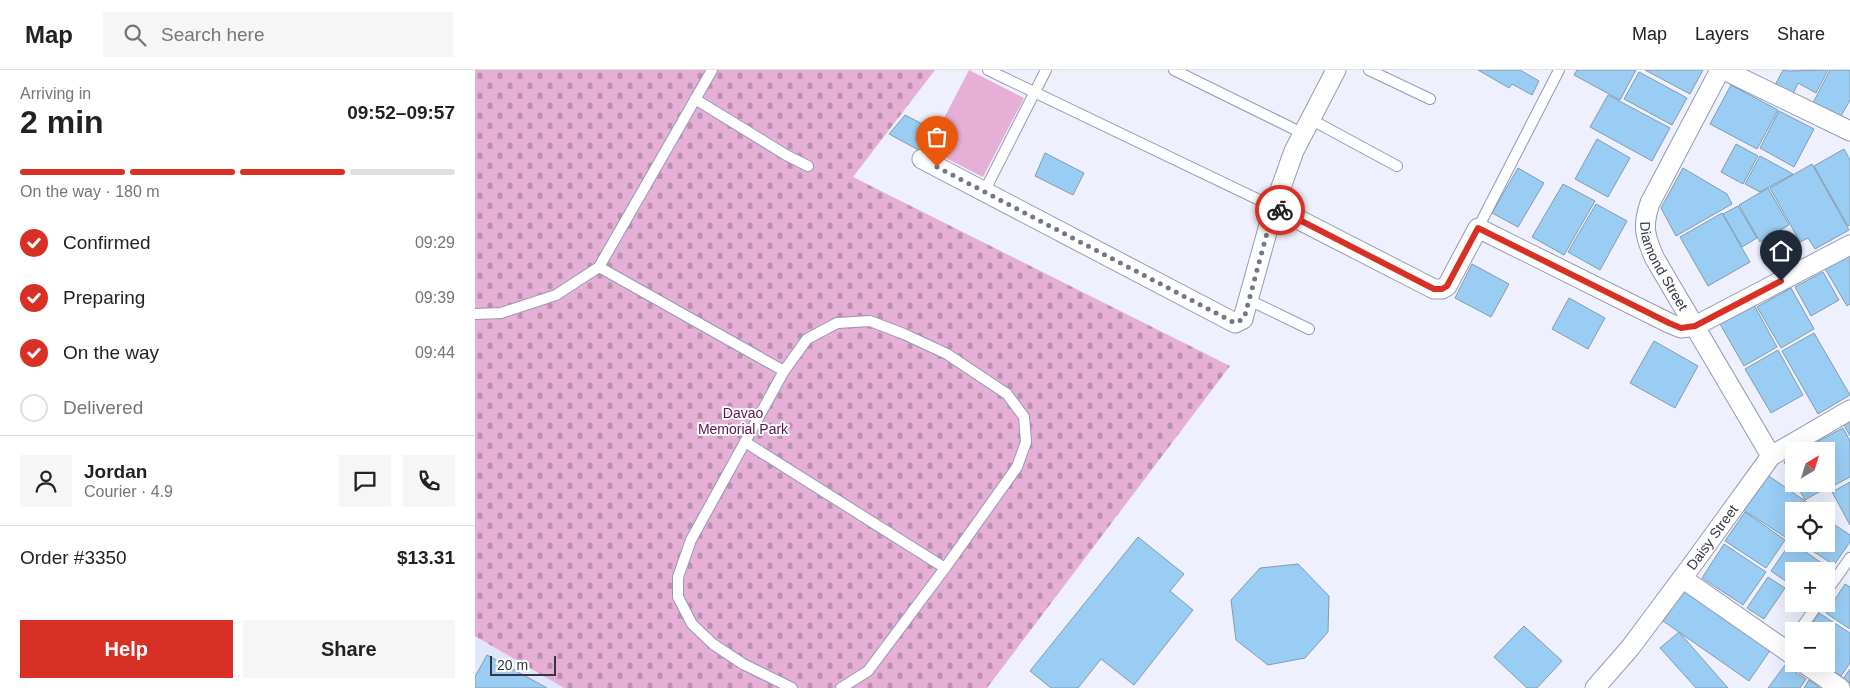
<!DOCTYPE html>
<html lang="en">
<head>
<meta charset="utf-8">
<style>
	:root { --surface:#fff; --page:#f6f6f6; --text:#222; --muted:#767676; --line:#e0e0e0; --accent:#d93025 }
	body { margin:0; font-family:Arial,sans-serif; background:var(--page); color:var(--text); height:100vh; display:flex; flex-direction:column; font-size:19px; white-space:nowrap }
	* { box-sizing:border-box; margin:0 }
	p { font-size:16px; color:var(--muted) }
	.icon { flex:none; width:28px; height:28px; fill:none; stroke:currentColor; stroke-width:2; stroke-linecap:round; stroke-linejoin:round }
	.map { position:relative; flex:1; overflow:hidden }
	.drawer { display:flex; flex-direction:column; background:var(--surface); width:475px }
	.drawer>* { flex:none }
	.needle { width:32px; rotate:38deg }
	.tools { position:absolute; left:1310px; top:372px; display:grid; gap:10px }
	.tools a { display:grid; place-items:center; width:50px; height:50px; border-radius:0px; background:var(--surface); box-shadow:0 5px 20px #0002; font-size:25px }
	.scale { position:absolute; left:15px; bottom:12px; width:66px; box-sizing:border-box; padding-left:5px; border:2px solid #343742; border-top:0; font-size:14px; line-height:18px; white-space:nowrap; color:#343742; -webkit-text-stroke:4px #fff; paint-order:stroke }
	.pin { position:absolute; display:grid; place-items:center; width:42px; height:42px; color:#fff; margin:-51px -21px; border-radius:50% 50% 50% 0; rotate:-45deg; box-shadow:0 0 5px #0007 }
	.pin .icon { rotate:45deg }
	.courier { position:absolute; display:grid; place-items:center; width:50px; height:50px; margin:-25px; border:4px solid #d93025; border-radius:50%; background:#fff; color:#222; box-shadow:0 1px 6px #0007 }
	.summary em { font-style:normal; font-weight:600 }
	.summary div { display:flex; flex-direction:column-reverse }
	.summary { display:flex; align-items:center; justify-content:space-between; height:85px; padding:0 20px }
	h1 { font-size:32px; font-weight:600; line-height:38px }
	.bar { display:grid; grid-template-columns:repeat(4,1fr); gap:8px 5px; align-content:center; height:60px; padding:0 20px }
	.bar i { height:6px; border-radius:4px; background:var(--line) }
	.bar .selected { background:var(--accent) }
	.bar p { grid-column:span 4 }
	.line { display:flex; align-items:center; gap:12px; padding:0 20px; border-top:1px solid var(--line) }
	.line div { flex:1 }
	.round { display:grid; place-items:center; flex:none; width:52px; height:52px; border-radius:0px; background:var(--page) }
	ol { padding:0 20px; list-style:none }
	li { display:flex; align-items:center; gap:15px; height:55px }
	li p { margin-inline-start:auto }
	li .icon { padding:5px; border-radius:50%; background:var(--accent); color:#fff; stroke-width:4 }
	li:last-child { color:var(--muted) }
	li i { width:28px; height:28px; border:2px solid var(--line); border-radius:50% }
	.button { display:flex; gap:10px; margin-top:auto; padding:10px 20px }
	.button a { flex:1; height:58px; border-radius:0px; background:var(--accent); color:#fff; font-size:20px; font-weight:600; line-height:58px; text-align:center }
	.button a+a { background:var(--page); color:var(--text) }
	header { display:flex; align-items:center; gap:30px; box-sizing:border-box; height:70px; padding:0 25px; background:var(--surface); border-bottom:1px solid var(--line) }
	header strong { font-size:24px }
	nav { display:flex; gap:28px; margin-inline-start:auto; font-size:18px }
	.search { width:350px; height:45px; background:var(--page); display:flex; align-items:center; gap:12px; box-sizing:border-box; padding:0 18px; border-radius:0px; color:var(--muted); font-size:19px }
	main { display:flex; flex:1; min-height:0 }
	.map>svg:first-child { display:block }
	.built { fill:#e0e6fc }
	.grass { fill:#e6afd5 }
	.cemetery { fill:url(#cemetery-stones) }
	.building { fill:#99cdf4; stroke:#829baf }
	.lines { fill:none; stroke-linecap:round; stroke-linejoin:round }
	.service-casing { stroke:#939ab6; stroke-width:12 }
	.minor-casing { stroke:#939ab6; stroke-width:21 }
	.service { stroke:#fff; stroke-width:10 }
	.minor { stroke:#fff; stroke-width:19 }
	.done { stroke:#757883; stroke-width:5; stroke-dasharray:0 9 }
	.route { stroke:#d93025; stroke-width:6 }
	.labels { text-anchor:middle; stroke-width:4; stroke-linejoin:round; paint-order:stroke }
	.street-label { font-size:14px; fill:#343742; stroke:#fff }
	.park-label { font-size:14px; fill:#5e134e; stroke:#fff }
</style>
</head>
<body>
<header>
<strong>Map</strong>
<div class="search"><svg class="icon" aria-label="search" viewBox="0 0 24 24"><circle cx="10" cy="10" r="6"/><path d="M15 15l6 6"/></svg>Search here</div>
<nav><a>Map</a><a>Layers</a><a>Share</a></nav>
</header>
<main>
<section class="drawer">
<div class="summary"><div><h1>2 min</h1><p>Arriving in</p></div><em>09:52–09:57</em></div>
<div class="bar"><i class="selected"></i><i class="selected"></i><i class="selected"></i><i></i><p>On the way · 180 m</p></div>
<ol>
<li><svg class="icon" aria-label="check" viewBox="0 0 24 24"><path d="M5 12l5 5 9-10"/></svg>Confirmed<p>09:29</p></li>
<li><svg class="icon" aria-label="check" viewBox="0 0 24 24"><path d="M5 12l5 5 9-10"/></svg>Preparing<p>09:39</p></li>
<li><svg class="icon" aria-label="check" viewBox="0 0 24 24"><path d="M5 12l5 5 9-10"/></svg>On the way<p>09:44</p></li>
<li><i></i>Delivered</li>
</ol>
<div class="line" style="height:90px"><a class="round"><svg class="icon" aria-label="person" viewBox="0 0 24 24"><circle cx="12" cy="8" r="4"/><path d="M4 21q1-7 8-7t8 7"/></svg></a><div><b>Jordan</b><p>Courier · 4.9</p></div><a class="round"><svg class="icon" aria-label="chat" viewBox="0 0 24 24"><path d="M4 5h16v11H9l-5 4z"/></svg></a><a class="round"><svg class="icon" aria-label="phone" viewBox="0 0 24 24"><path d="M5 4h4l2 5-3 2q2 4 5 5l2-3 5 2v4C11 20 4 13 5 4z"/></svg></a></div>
<div class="line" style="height:65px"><div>Order #3350</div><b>$13.31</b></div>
<div class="button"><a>Help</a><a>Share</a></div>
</section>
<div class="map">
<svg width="1375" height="618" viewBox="0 0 1375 618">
	<defs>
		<pattern id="cemetery-stones" width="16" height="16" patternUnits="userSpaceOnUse" patternTransform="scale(1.25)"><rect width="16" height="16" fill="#e6afd5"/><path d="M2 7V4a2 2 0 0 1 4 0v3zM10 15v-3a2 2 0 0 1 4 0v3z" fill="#bb8fae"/></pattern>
	</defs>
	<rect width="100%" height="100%" fill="#eef1fd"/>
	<!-- built -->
	<polygon class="built" points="0,566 89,618 0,618"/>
	<!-- grass -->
	<polygon class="grass" points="494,0 549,28 508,107 453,79"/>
	<!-- cemetery -->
	<polygon class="cemetery" points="0,0 460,0 378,107 755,296 512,618 89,618 0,566"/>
	<!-- building -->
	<g class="building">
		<polygon points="1003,0 1045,0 1064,11 1057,25 1037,14 1034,18"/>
		<polygon points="1102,0 1161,0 1145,30 1099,5"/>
		<polygon points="1170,0 1228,0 1215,24"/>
		<polygon points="1308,0 1313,1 1353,0 1341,23 1323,13 1317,26 1299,17"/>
		<polygon points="1355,0 1375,0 1375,30 1365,48 1338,33"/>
		<polygon points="1164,2 1212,28 1197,55 1149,29"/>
		<polygon points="1256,15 1303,40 1282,79 1235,54"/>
		<polygon points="1133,25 1195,58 1177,91 1115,57"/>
		<polygon points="1304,41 1339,59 1319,97 1285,78"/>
		<polygon points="430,45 461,61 449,83 414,64"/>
		<polygon points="1122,69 1155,88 1133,127 1100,109"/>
		<polygon points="1261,74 1283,86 1268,114 1246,102"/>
		<polygon points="1369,79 1375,90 1375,155 1373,156 1339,96"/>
		<polygon points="570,83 609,103 598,125 560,106"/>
		<polygon points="1285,86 1318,104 1285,122 1270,114"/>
		<polygon points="1337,94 1374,160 1340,179 1333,168 1325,172 1295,118"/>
		<polygon points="1043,98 1069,113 1043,157 1017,143"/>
		<polygon points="1208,98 1252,124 1257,134 1201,166 1186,138"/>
		<polygon points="1088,114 1120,131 1089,185 1057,167"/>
		<polygon points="1293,118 1314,155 1285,172 1264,135"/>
		<polygon points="1121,134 1152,151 1125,200 1093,182"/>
		<polygon points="1263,136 1282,168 1267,177 1248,144"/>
		<polygon points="1247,143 1275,192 1233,216 1205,167"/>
		<polygon points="1375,183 1375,234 1372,236 1349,197"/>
		<polygon points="997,194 1034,214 1016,247 980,228"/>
		<polygon points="1348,202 1364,230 1336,246 1320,217"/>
		<polygon points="1316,218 1339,259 1306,278 1282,237"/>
		<polygon points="1094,228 1130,248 1113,279 1077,259"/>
		<polygon points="1279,235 1302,277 1269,296 1245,254"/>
		<polygon points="1339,263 1375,325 1343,344 1307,281"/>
		<polygon points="1179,271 1223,296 1200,338 1155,313"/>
		<polygon points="1303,280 1328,325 1296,343 1270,299"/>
		<polygon points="1375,345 1375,366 1366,350"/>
		<polygon points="1368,358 1375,371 1375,407 1360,415 1351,399 1351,381 1341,381 1338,374"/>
		<polygon points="1319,386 1319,410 1309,392"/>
		<polygon points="1291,404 1336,435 1332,441 1319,441 1319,462 1313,469 1267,439"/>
		<polygon points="1351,406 1356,415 1330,430 1321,414 1351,414"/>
		<polygon points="1375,412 1375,455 1357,422"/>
		<polygon points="1270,442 1310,470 1291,498 1250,471"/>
		<polygon points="1351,449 1375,465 1375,472 1359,495 1327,474 1351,474"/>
		<polygon points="663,467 709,504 695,521 718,540 659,615 626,589 603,618 576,618 555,601"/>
		<polygon points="1316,472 1354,498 1351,502 1319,501 1319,517 1296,501"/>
		<polygon points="1249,474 1291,502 1268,535 1227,508"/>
		<polygon points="823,494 854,526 853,562 830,588 793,595 761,570 756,530 785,498"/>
		<polygon points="1293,507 1310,518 1289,549 1272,538"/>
		<polygon points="1370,514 1375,517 1375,559 1351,543"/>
		<polygon points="1211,518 1296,579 1274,611 1188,551"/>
		<polygon points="1344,543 1375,563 1375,593 1366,606 1347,594 1351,594 1351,561 1332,561"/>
		<polygon points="1049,556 1087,591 1062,618 1052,618 1019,587"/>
		<polygon points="1204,562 1253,618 1221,618 1185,578"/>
		<polygon points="12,585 72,618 0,618 0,607"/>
		<polygon points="1310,595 1331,609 1325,618 1293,618"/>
		<polygon points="1375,599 1375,613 1368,609"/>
		<polygon points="1334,610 1345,618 1329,618"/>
	</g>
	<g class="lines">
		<!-- service casing -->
		<g class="service-casing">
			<g id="service">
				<polyline points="513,0 799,137"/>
				<polyline points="699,0 827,63"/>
				<polyline points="894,0 955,29"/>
				<polyline points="220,29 311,85 333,96"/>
				<polyline points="835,49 922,96"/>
				<polyline points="509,122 571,0"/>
				<polyline points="1003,158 1084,0"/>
				<polyline points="124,197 309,301"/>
				<polyline points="774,230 834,259"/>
				<polyline points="0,244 26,243 81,225 124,197 237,0"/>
				<polyline points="270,372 470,498"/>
				<polyline points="1351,522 1375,488"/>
				<polyline points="1324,561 1343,534"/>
				<polyline points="317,618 268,594 238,574 217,554 203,527 203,507 216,470 309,301 332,269 362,253 395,251 429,264 472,284 532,324 549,347 551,372 542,397 470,498 393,601 366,618"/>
			</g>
		</g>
		<!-- minor casing -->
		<g class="minor-casing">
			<g id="minor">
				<path id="s1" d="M1245,0L1175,133C1167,156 1170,167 1180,189L1296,386"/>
				<polyline points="1249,0 1375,61"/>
				<polyline points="447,89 760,253 768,249 769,245 799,137 819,81 861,0"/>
				<polyline points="799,137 959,219 967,219 972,216 1003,158 1194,253 1206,258 1220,256 1375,175"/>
				<polyline points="1207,508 1319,586"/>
				<polyline points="1330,594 1365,618"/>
				<path id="s2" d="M1120,618L1155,578L1217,495L1296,386L1375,340"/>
			</g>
		</g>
		<!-- service -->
		<use href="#service" class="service"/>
		<!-- minor -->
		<use href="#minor" class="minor"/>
	</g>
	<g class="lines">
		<!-- done -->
		<polyline class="done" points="462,97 760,253 768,249 770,245 799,137 805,140"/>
		<!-- route -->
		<polyline class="route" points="805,140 959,219 967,219 972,216 1003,158 1194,253 1206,258 1220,256 1306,211"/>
	</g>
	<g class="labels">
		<!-- street labels -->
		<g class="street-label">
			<text dy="5" stroke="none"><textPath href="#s1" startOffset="218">Diamond Street</textPath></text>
			<text dy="5" stroke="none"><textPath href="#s2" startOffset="191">Daisy Street</textPath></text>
		</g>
		<!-- park labels -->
		<g class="park-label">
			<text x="268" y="348">Davao<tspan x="268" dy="16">Memorial Park</tspan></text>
		</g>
	</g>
</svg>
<div class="tools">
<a><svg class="needle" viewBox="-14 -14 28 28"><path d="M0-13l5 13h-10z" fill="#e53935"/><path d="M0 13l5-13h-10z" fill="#767676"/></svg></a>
<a><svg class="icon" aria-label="locate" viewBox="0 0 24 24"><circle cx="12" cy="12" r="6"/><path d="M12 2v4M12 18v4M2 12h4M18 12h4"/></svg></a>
<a>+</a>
<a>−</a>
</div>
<div class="scale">20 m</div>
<div class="pin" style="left:462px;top:97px;background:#ea580c"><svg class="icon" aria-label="bag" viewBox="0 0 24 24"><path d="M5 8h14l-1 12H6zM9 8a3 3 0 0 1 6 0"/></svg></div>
<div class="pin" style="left:1306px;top:211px;background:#1f2937"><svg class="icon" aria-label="home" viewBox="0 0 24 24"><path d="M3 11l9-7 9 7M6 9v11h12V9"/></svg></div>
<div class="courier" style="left:805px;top:140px"><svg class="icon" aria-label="bike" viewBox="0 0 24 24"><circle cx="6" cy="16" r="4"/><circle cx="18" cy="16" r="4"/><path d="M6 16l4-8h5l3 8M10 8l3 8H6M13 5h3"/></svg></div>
</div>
</main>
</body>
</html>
